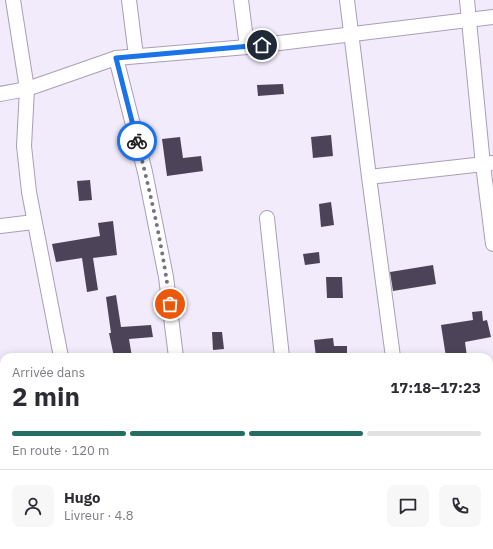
<!DOCTYPE html>
<html lang="fr">
<head>
<meta charset="utf-8">
<style>
	:root { --surface:#fff; --page:#f7f7f7; --text:#2b2b33; --muted:#7c7c81; --line:#e1e1e2; --accent:#266d63 }
	body { margin:0; font-family:"IBM Plex Sans",sans-serif; background:var(--page); color:var(--text); height:100vh; display:flex; flex-direction:column; font-size:15px; white-space:nowrap }
	* { box-sizing:border-box; margin:0 }
	p { font-size:13px; color:var(--muted) }
	.icon { flex:none; width:22px; height:22px; fill:none; stroke:currentColor; stroke-width:2; stroke-linecap:round; stroke-linejoin:round }
	.map { position:relative; flex:1; overflow:hidden }
	.details { position:absolute; left:0px; top:353px; width:493px; height:196px; display:flex; flex-direction:column; background:var(--surface); border-radius:12px 12px 0 0; box-shadow:0 2px 10px #0003 }
	.details>* { flex:none }
	.pin { position:absolute; display:grid; place-items:center; width:34px; height:34px; color:#fff; margin:-17px; border:2px solid #fff; border-radius:50%; box-shadow:0 1px 4px #0007 }
	.courier { position:absolute; display:grid; place-items:center; width:40px; height:40px; margin:-20px; border:3px solid #1a73e8; border-radius:50%; background:#fff; color:#222; box-shadow:0 1px 5px #0007 }
	.head em { font-style:normal; font-weight:700 }
	.head div { display:flex; flex-direction:column-reverse }
	.head { display:flex; align-items:center; justify-content:space-between; height:68px; padding:0 12px }
	h1 { font-size:26px; font-weight:700; line-height:30px }
	.bar { display:grid; grid-template-columns:repeat(4,1fr); gap:6px 4px; align-content:center; height:48px; padding:0 12px }
	.bar i { height:5px; border-radius:3px; background:var(--line) }
	.bar .current { background:var(--accent) }
	.bar p { grid-column:span 4 }
	.line { display:flex; align-items:center; gap:10px; padding:0 12px; border-top:1px solid var(--line) }
	.line div { flex:1 }
	.round { display:grid; place-items:center; flex:none; width:42px; height:42px; border-radius:8px; background:var(--page) }
	.map>svg:first-child { display:block }
	.building { fill:#4d4358 }
	.lines { fill:none; stroke-linecap:round; stroke-linejoin:round }
	.street-casing { stroke:#aa9eb7; stroke-width:16 }
	.street { stroke:#fff; stroke-width:14 }
	.done { stroke:#78727e; stroke-width:4; stroke-dasharray:0 7.2 }
	.route { stroke:#1a73e8; stroke-width:5 }
</style>
</head>
<body>
<div class="map">
<svg width="493" height="549" viewBox="0 0 493 549">
	<rect width="100%" height="100%" fill="#f2ebfb"/>
	<!-- building -->
	<g class="building">
		<polygon points="283,84 284,94 258,96 257,85"/>
		<polygon points="331,135 333,156 313,158 311,137"/>
		<polygon points="180,137 183,158 201,156 203,171 167,176 162,139"/>
		<polygon points="90,180 92,200 79,201 77,181"/>
		<polygon points="331,202 334,225 321,227 319,204"/>
		<polygon points="113,221 117,255 93,258 98,290 87,292 82,258 56,262 52,244 100,236 98,223"/>
		<polygon points="319,252 320,263 305,265 303,254"/>
		<polygon points="433,265 436,284 393,291 390,272"/>
		<polygon points="326,277 342,277 343,298 327,298"/>
		<polygon points="116,295 121,327 151,325 153,337 129,339 132,357 114,357 109,333 111,333 106,297"/>
		<polygon points="482,311 483,321 487,320 491,337 465,342 467,357 446,357 441,325 473,320 472,312"/>
		<polygon points="212,332 222,332 224,349 213,350"/>
		<polygon points="333,338 334,346 347,346 347,357 316,357 314,340"/>
	</g>
	<g class="lines">
		<!-- street casing -->
		<g class="street-casing">
			<g id="street">
				<polyline points="13,0 27,89 24,146 29,192 61,357"/>
				<polyline points="129,0 136,56"/>
				<polyline points="241,0 247,47"/>
				<polyline points="347,0 369,177 393,357"/>
				<polyline points="467,0 483,165 493,244"/>
				<polyline points="116,58 145,172 166,277 176,357"/>
				<polyline points="0,94 27,89 116,58 247,47 493,17"/>
				<polyline points="369,177 493,163"/>
				<polyline points="267,218 282,357"/>
				<polyline points="0,226 34,222"/>
				<polyline points="489,407 493,406"/>
				<polyline points="0,467 4,466"/>
				<polyline points="90,545 91,549"/>
				<polyline points="197,545 197,549"/>
				<polyline points="306,545 306,549"/>
				<polyline points="419,545 419,549"/>
			</g>
		</g>
		<!-- street -->
		<use href="#street" class="street"/>
	</g>
	<g class="lines">
		<!-- done -->
		<path class="done" d="M137,141C151,194 163,249 170,304"/>
		<!-- route -->
		<polyline class="route" points="137,141 116,58 262,45"/>
	</g>
</svg>
<div class="pin" style="left:170px;top:304px;background:#ea580c"><svg class="icon" aria-label="bag" viewBox="0 0 24 24"><path d="M5 8h14l-1 12H6zM9 8a3 3 0 0 1 6 0"/></svg></div>
<div class="pin" style="left:262px;top:45px;background:#1f2937"><svg class="icon" aria-label="home" viewBox="0 0 24 24"><path d="M3 11l9-7 9 7M6 9v11h12V9"/></svg></div>
<div class="courier" style="left:137px;top:141px"><svg class="icon" aria-label="bike" viewBox="0 0 24 24"><circle cx="6" cy="16" r="4"/><circle cx="18" cy="16" r="4"/><path d="M6 16l4-8h5l3 8M10 8l3 8H6M13 5h3"/></svg></div>
<section class="details">
<div class="head"><div><h1>2 min</h1><p>Arrivée dans</p></div><em>17:18–17:23</em></div>
<div class="bar"><i class="current"></i><i class="current"></i><i class="current"></i><i></i><p>En route · 120 m</p></div>
<div class="line" style="height:72px"><a class="round"><svg class="icon" aria-label="person" viewBox="0 0 24 24"><circle cx="12" cy="8" r="4"/><path d="M4 21q1-7 8-7t8 7"/></svg></a><div><b>Hugo</b><p>Livreur · 4.8</p></div><a class="round"><svg class="icon" aria-label="chat" viewBox="0 0 24 24"><path d="M4 5h16v11H9l-5 4z"/></svg></a><a class="round"><svg class="icon" aria-label="phone" viewBox="0 0 24 24"><path d="M5 4h4l2 5-3 2q2 4 5 5l2-3 5 2v4C11 20 4 13 5 4z"/></svg></a></div>
</section>
</div>
</body>
</html>
